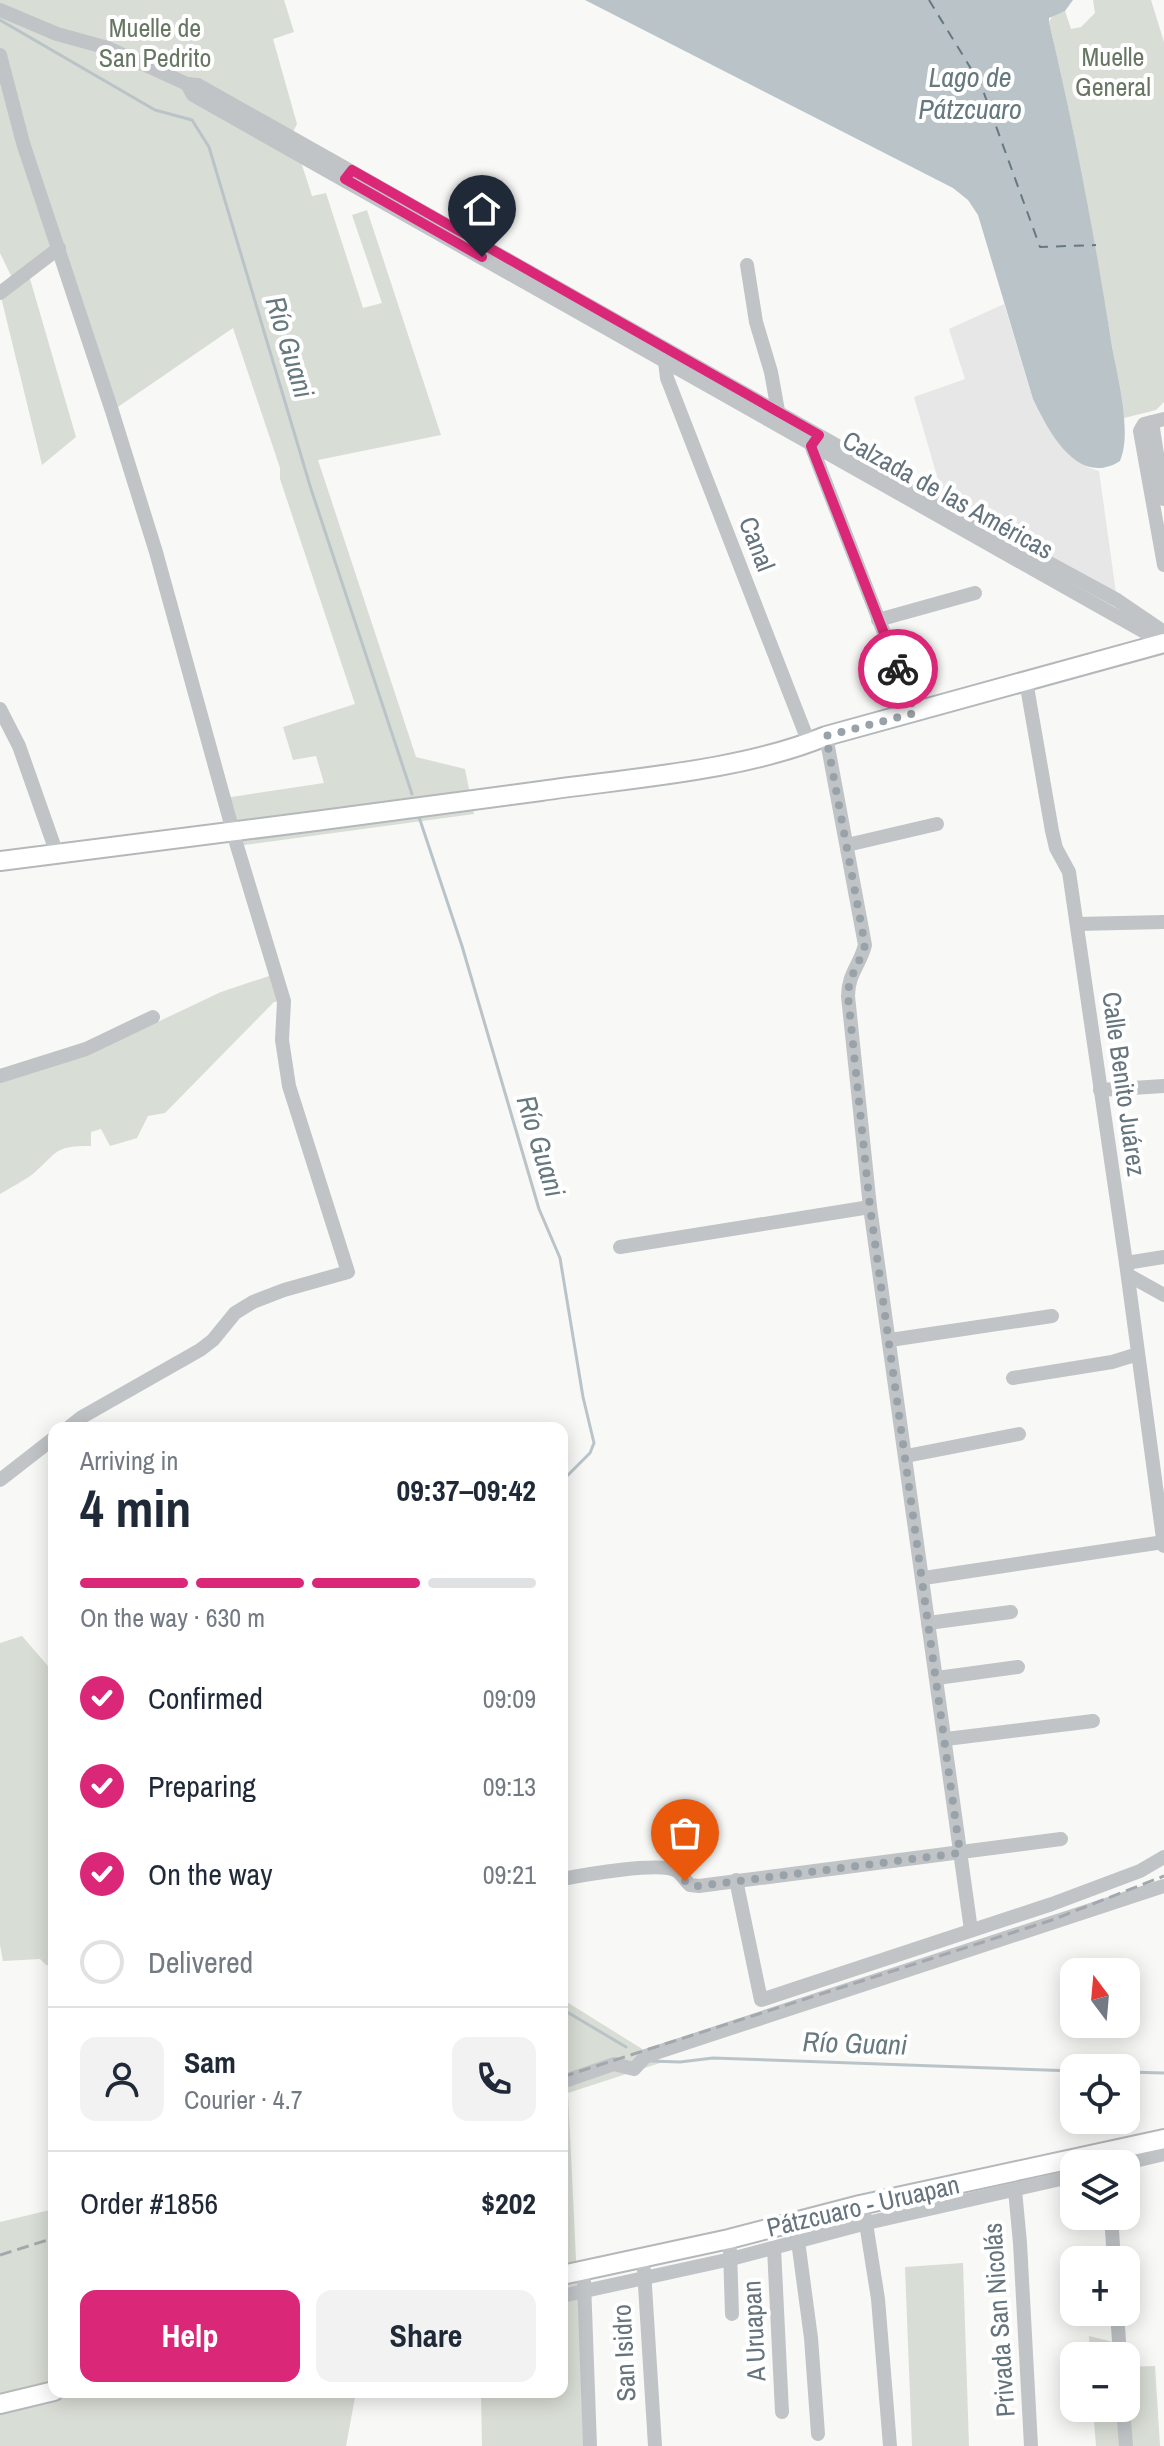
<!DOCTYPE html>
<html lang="en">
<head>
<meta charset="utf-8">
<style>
	:root { --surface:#fff; --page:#f2f2f3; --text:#1f2937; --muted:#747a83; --line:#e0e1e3; --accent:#db2777 }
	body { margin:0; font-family:"Archivo Narrow",sans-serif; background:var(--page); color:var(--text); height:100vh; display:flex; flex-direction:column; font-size:30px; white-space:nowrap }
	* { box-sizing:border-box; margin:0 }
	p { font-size:26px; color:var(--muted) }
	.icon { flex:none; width:44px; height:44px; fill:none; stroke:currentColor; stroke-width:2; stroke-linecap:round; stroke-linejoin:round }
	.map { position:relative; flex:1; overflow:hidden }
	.drawer { position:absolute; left:48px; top:1422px; width:520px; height:976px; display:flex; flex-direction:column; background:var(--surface); border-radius:16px; box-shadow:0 4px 20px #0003 }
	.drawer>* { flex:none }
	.needle { width:52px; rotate:344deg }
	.tools { position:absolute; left:1060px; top:1958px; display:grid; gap:16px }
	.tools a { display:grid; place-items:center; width:80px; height:80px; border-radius:16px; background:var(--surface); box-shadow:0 4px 20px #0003; font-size:40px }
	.pin { position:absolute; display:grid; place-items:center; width:68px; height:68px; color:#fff; margin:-82px -34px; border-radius:50% 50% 50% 0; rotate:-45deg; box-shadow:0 0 8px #0007 }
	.pin .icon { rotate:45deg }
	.courier { position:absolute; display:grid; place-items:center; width:80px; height:80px; margin:-40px; border:6px solid #db2777; border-radius:50%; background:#fff; color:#222; box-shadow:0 2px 10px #0007 }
	.headline em { font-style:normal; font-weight:700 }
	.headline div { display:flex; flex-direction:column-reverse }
	.headline { display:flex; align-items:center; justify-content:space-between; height:136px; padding:0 32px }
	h1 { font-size:52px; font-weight:700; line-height:60px }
	.bar { display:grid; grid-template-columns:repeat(4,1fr); gap:12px 8px; align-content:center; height:96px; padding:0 32px }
	.bar i { height:10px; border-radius:6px; background:var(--line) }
	.bar .active { background:var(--accent) }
	.bar p { grid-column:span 4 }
	.line { display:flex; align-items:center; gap:20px; padding:0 32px; border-top:2px solid var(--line) }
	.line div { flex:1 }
	.round { display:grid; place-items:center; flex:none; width:84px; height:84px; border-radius:16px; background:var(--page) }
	ol { padding:0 32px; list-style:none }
	li { display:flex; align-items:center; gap:24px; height:88px }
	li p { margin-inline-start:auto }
	li .icon { padding:8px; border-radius:50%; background:var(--accent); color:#fff; stroke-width:4 }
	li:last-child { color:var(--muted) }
	li i { width:44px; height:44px; border:4px solid var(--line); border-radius:50% }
	.action { display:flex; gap:16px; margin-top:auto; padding:16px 32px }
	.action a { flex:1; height:92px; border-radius:16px; background:var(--accent); color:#fff; font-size:32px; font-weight:700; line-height:92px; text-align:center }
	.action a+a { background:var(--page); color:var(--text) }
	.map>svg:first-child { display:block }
	.built { fill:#e6e7e6 }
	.green { fill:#d8ddd5 }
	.water { fill:#bac4c8 }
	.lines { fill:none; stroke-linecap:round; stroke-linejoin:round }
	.stream { stroke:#bac4c8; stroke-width:3 }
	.ferry { stroke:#66797f; stroke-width:2; stroke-dasharray:10 8; stroke-linecap:butt }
	.major-casing { stroke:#b4b8bb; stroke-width:22 }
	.minor { stroke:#c0c4c7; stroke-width:14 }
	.major { stroke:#fff; stroke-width:18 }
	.rail { stroke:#a2a8ad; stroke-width:3; stroke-dasharray:12 6; stroke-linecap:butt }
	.done { stroke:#99a2a8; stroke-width:8; stroke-dasharray:0 14.4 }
	.route { stroke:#db2777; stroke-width:10 }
	.labels { text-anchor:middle; stroke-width:8; stroke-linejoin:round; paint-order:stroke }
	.park-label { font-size:26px; fill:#687764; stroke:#fff }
	.street-label { font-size:26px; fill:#66747e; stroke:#fff }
	.water-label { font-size:28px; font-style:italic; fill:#66797f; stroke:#fff }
</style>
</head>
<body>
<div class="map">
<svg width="1164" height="2446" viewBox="0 0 1164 2446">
	<rect width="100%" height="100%" fill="#f8f8f6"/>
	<!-- built -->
	<polygon class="built" points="1004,304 1033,399 1042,418 1062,447 1087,467 1099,471 1117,600 946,507 914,397 965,379 949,329"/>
	<!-- green -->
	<g class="green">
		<polygon points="0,0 284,0 294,32 273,39 297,124 292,134 312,196 326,193 363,308 382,303 352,215 367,210 441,435 318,460 416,757 465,769 474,814 237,846 225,798 324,783 316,756 293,760 283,727 355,704 280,479 280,468 233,328 112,411 59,249 28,272 76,437 42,465 0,293 14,282 0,253"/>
		<path d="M1093,0H1151L1164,42V402L1156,410L1124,418C1102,285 1080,153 1049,22L1053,15L1065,11L1071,29L1081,27L1095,13Z"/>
		<path d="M275,974L284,1001L274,1002L165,1113L148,1116L137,1138L110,1146L101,1129L91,1132V1146C54,1146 59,1151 34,1173C24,1181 11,1187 0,1194V1077L96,1051L221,992Z"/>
		<polygon points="22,1636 54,1673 54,1966 46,1965 40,1959 3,1961 0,1945 0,1643"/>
		<polygon points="562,1999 663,2062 568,2093 585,2446 482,2446 481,2392 562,2392"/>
		<polygon points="54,2209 54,2392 356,2392 346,2446 0,2446 0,2222"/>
		<polygon points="963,2263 969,2446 912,2446 905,2267"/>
		<polygon points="1089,2336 1125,2345 1128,2367 1155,2366 1160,2446 1096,2446 1093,2408 1126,2408 1126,2356 1090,2356"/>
	</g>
	<!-- water -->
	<path class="water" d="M585,0H1073L1065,11L1049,18V22C1074,127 1094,233 1111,340C1116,373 1133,431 1120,461C1078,488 1048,431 1033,399L978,215L968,200L953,188Z"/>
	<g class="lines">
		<!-- stream -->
		<g class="stream">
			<polyline points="0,20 155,110 192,120 209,147 311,489 412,794"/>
			<polyline points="419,817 462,946 539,1209 560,1258 583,1397 594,1443 590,1453 562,1481"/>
			<polyline points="562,2009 626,2047"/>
			<polyline points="650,2061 680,2062 713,2058 1074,2071"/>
			<polyline points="1126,2072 1164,2073"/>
		</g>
		<!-- ferry -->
		<polyline class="ferry" points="929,0 981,85 1040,247 1096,245"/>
		<!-- major casing -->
		<g class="major-casing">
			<g id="major">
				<path d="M0,861C180,838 361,816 541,791C630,778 742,771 826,736L1164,643"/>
				<polyline points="562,2275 729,2239 860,2205 1164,2139"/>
				<polyline points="0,2404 54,2391"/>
			</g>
		</g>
		<!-- minor -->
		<g class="minor">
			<polyline points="0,10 57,34 108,48 187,84 198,85 946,507 1117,600 1164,632"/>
			<polyline points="0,55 23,143 112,411 156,552 237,846 284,1001 282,1040 289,1086 348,1272 284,1290 253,1302 235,1313 213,1340 200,1350 82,1417 68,1428"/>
			<polyline points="187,84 193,95 1164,643"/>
			<polyline points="747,265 756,322 771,372 778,411"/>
			<polyline points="0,293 59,248"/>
			<polyline points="665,362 667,378 809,743"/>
			<polyline points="1164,419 1144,424 1140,431 1164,565"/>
			<polyline points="1152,422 1164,499"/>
			<polyline points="811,445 915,713"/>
			<polyline points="878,620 975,593"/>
			<polyline points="1026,681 1052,831 1056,848 1069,872 1126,1263 1164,1546"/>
			<polyline points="0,709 19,746 57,854"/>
			<path d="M826,736L865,945C860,965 848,974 848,996L870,1207L971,1930"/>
			<polyline points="847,845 937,824"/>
			<polyline points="1077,924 1164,922"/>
			<polyline points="0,1076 86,1049 153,1017"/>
			<polyline points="1100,1090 1164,1086"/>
			<polyline points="620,1247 870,1207"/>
			<polyline points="1126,1263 1164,1257"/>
			<polyline points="1128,1275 1164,1295"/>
			<polyline points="890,1340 1052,1316"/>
			<polyline points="1013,1378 1112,1362 1138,1354"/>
			<polyline points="906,1456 1019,1434"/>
			<polyline points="0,1480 54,1438"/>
			<polyline points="924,1578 1164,1542"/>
			<polyline points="928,1623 1011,1612"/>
			<polyline points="937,1678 1018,1667"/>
			<polyline points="946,1739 1093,1721"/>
			<path d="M562,1879C583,1875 661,1861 677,1871C682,1874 685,1881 690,1885L699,1886L1061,1839"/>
			<polyline points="736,1880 761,2000 1052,1904 1140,1871 1164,1857"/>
			<polyline points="562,2082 614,2064 634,2069 646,2056 1164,1886"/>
			<polyline points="1122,2164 1164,2154"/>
			<polyline points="1015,2190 1020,2243 1031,2446"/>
			<polyline points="1111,2216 1114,2260"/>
			<polyline points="865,2217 878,2299 890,2446"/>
			<polyline points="798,2241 811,2338 818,2434"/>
			<polyline points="774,2248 782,2412"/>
			<polyline points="730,2250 732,2314"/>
			<polyline points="644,2270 655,2446"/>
			<polyline points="584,2282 590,2446"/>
			<polyline points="562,2296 731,2259 867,2223 1074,2176"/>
			<polyline points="1117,2312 1120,2356"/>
			<polyline points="1123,2408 1126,2446"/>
		</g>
		<!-- major -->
		<use href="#major" class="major"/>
		<!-- rail -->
		<g class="rail">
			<polyline points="562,2077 1052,1920 1164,1876"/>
			<polyline points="0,2255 54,2238"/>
		</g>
	</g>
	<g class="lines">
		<!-- done -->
		<path class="done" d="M685,1881L690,1885L699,1886L960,1853L870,1207L848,996C848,976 860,964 865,945L826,736L915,713L898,669"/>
		<!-- route -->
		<polyline class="route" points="482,257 345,179 352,170 819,435 811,446 898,669"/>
	</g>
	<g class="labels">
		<!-- park labels -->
		<g class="park-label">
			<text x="155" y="37">Muelle de<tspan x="155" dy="30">San Pedrito</tspan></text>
			<text x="1113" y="66">Muelle<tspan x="1113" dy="30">General</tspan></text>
		</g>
		<!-- street labels -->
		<g class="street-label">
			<text transform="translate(948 495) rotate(29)" y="9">Calzada de las Américas</text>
			<text transform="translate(757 544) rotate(69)" y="9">Canal</text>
			<text transform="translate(1124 1084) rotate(82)" y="9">Calle Benito Juárez</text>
			<text transform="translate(863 2206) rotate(-13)" y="9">Pátzcuaro - Uruapan</text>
			<text transform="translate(999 2320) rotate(-94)" y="9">Privada San Nicolás</text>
			<text transform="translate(754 2331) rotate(-93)" y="9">A Uruapan</text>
			<text transform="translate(624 2353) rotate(-93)" y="9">San Isidro</text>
		</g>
		<!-- water labels -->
		<g class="water-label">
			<text x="970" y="87">Lago de<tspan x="970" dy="32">Pátzcuaro</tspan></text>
			<text transform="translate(290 347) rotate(73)" y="10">Río Guani</text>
			<text transform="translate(541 1146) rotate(73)" y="10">Río Guani</text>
			<text transform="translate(855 2043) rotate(2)" y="10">Río Guani</text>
		</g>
	</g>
</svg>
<div class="tools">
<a><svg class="needle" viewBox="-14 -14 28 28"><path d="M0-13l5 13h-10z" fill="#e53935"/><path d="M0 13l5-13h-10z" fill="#747a83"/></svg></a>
<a><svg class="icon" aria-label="locate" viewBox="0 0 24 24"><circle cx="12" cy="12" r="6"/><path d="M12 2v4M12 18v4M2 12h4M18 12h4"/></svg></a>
<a><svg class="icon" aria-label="layers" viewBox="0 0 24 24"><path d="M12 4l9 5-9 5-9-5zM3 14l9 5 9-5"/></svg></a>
<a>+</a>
<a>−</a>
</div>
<div class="pin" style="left:685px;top:1881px;background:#ea580c"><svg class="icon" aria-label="bag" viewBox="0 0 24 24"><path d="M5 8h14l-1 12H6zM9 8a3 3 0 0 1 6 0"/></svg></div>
<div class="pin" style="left:482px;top:257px;background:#1f2937"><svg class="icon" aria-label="home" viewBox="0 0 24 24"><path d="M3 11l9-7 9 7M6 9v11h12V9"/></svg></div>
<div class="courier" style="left:898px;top:669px"><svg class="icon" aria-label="bike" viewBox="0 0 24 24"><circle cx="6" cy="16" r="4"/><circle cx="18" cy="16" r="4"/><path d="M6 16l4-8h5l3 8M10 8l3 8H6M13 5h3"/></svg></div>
<section class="drawer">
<div class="headline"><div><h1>4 min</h1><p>Arriving in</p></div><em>09:37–09:42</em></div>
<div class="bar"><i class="active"></i><i class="active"></i><i class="active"></i><i></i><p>On the way · 630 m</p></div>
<ol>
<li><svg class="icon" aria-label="check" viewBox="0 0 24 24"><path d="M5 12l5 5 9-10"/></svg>Confirmed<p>09:09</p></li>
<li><svg class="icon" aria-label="check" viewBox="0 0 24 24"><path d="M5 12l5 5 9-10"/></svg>Preparing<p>09:13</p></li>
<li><svg class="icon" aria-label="check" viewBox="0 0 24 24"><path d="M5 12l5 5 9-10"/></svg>On the way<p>09:21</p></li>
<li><i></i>Delivered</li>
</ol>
<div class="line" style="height:144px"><a class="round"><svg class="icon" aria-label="person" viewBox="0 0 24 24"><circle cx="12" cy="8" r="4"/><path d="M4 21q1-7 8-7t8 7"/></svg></a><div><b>Sam</b><p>Courier · 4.7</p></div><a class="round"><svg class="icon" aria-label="phone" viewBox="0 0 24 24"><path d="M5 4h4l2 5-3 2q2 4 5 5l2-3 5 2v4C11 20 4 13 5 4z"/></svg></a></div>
<div class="line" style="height:104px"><div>Order #1856</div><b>$202</b></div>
<div class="action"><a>Help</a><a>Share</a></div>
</section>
</div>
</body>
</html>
